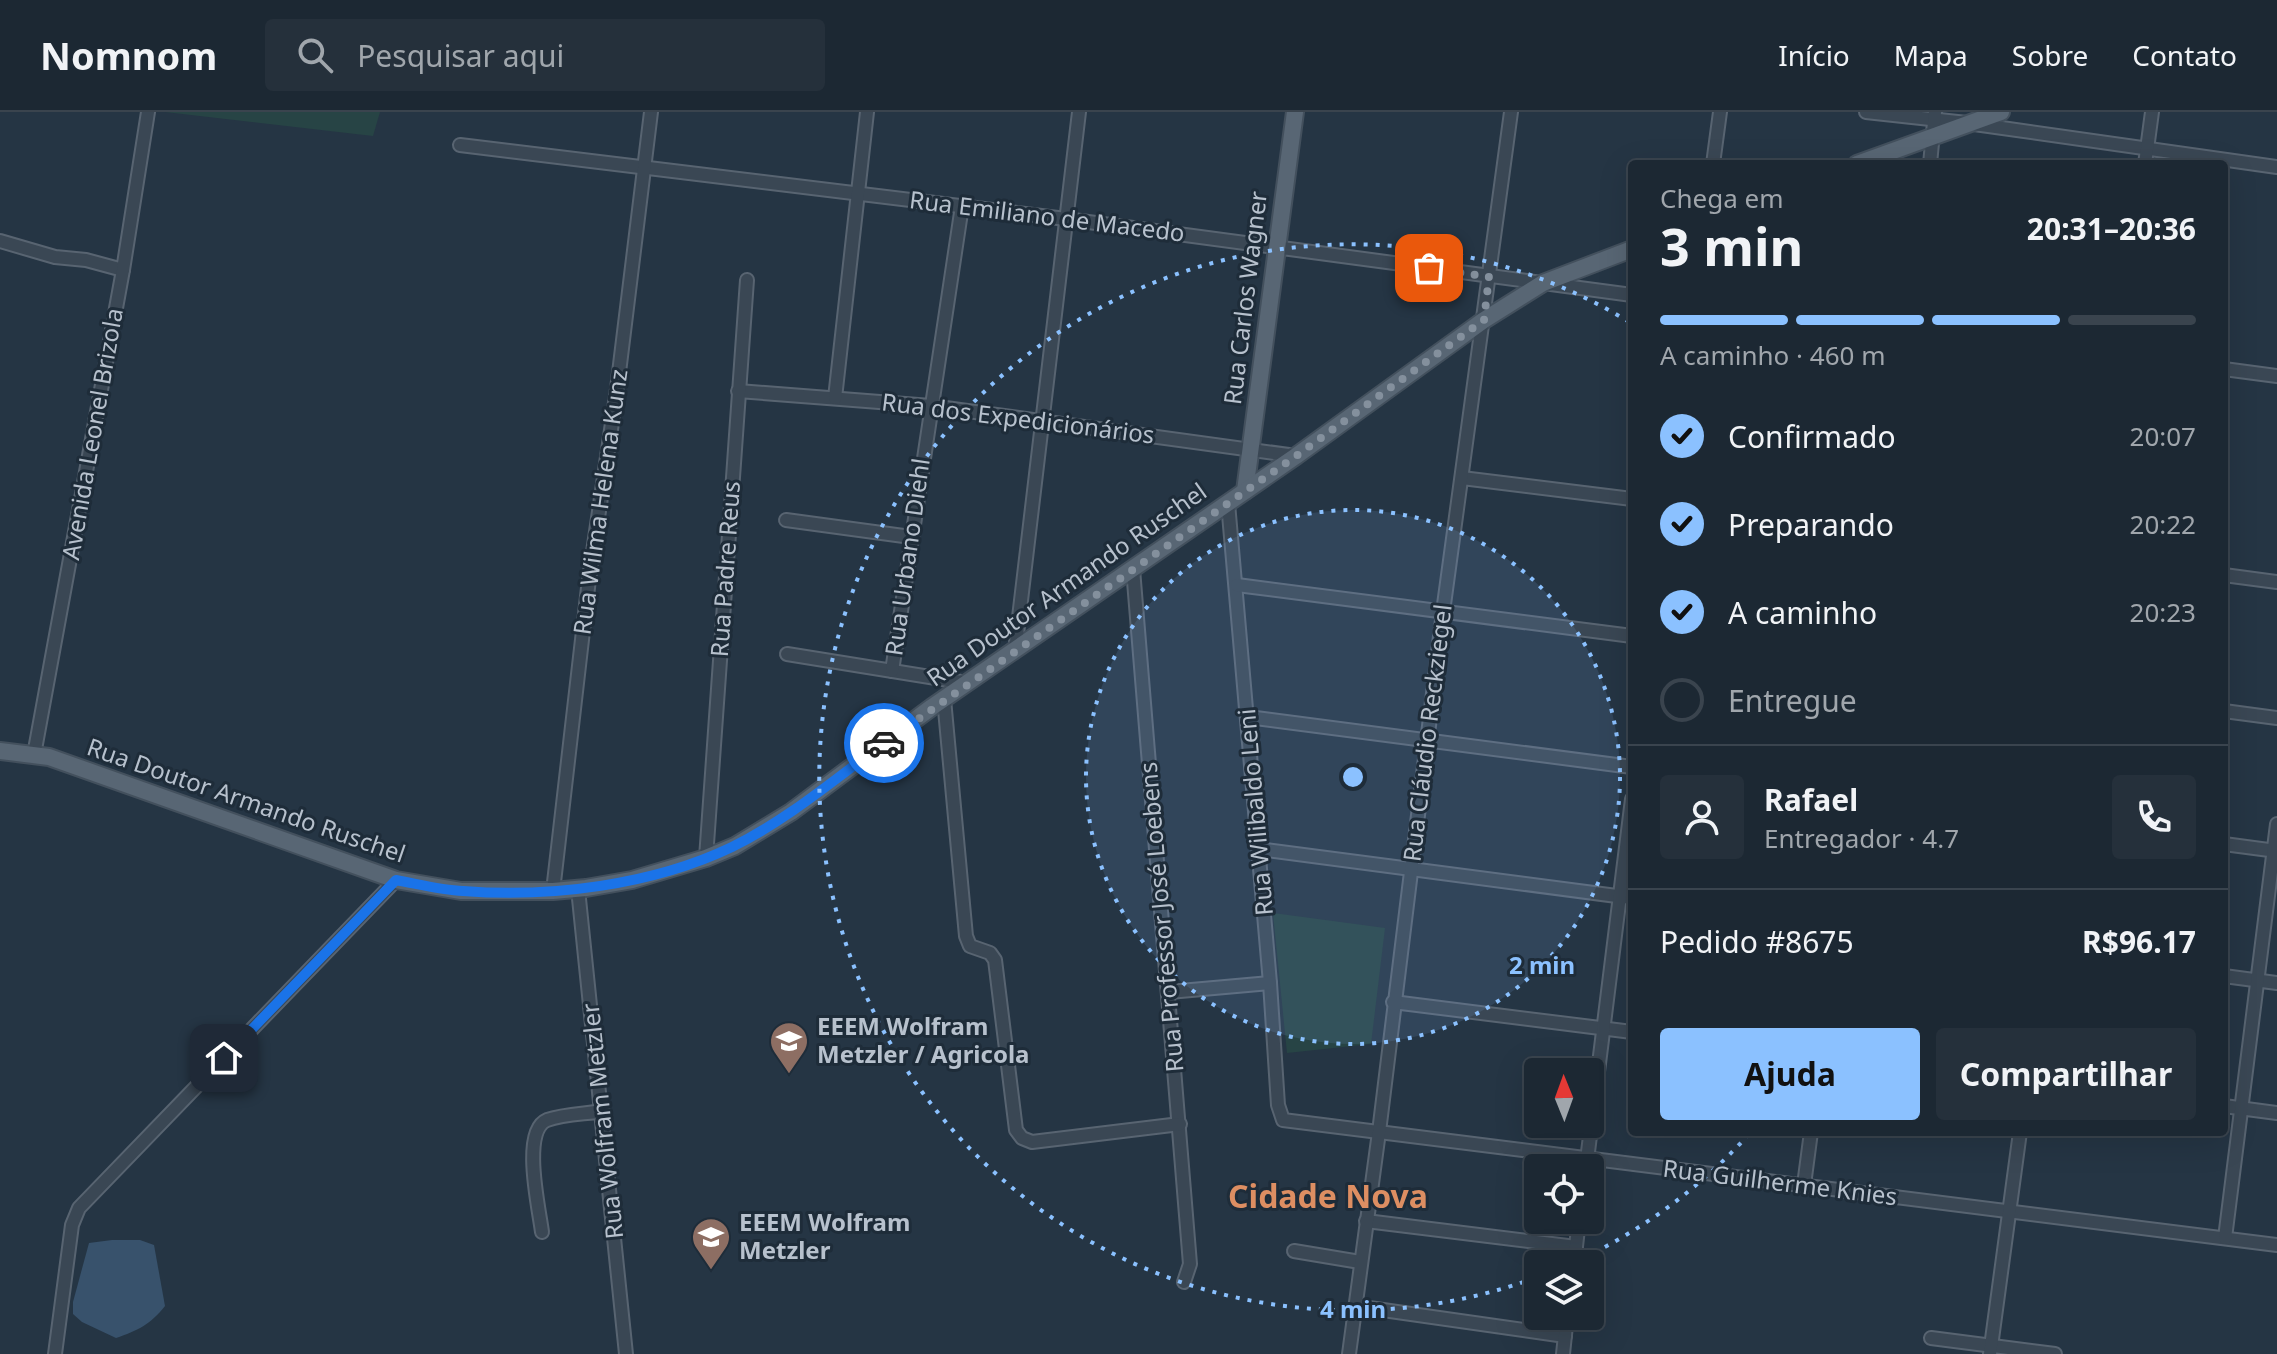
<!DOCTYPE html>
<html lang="pt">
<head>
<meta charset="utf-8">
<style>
	:root { --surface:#1c2833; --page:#25303b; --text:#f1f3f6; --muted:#a0a6ac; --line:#3a444e; --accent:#8bc1ff }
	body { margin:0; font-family:"Noto Sans",sans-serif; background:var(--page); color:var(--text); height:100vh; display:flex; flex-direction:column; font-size:30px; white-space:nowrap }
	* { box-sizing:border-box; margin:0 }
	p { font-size:26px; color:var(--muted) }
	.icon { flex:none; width:44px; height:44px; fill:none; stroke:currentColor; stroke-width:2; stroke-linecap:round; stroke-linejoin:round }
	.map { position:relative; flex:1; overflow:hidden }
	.side { position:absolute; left:1628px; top:48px; width:600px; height:976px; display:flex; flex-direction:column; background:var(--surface); border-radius:8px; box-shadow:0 8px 32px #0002,0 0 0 2px var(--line) }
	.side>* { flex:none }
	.needle { width:52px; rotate:359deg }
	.controls { position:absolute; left:1524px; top:946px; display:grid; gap:16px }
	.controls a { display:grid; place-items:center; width:80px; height:80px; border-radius:8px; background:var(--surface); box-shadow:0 8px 32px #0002,0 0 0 2px var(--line); font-size:40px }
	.pin { position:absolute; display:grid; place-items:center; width:68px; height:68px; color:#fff; margin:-34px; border-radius:16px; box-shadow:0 4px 12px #0006 }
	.courier { position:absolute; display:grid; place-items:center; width:80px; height:80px; margin:-40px; border:6px solid #1a73e8; border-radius:50%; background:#fff; color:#222; box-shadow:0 2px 10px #0007 }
	.head em { font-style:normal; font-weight:700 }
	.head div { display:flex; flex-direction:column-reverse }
	.head { display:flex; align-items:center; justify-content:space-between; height:136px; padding:0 32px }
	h1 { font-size:52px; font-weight:700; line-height:60px }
	.bar { display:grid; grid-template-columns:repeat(4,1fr); gap:12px 8px; align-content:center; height:96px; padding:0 32px }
	.bar i { height:10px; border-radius:6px; background:var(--line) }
	.bar .selected { background:var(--accent) }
	.bar p { grid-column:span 4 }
	.line { display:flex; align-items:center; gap:20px; padding:0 32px; border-top:2px solid var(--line) }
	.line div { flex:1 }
	.round { display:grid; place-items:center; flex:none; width:84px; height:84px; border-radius:8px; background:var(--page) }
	ol { padding:0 32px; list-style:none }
	li { display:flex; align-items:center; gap:24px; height:88px }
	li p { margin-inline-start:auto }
	li .icon { padding:8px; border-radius:50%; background:var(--accent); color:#111; stroke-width:4 }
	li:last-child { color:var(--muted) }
	li i { width:44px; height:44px; border:4px solid var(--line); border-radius:50% }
	.action { display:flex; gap:16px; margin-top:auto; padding:16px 32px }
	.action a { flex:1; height:92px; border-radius:8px; background:var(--accent); color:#111; font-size:32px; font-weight:700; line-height:92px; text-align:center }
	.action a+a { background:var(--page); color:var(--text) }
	header { display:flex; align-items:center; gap:48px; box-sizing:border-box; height:112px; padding:0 40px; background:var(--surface); border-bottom:2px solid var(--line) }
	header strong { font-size:38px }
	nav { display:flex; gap:44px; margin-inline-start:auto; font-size:28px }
	.search { width:560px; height:72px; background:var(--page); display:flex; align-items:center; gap:20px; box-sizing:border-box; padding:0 28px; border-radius:8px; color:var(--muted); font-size:30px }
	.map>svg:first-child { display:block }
	.green { fill:#274445 }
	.water { fill:#38526c }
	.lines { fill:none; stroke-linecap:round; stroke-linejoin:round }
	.minor-casing { stroke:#586471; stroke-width:16 }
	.major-casing { stroke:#43505d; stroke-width:20 }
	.minor { stroke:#3a4754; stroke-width:12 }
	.major { stroke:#586674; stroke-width:16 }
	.done { stroke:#84909d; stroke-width:8; stroke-dasharray:0 14.4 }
	.route { stroke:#1a73e8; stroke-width:10 }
	.ring { fill:none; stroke:#8bc1ff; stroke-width:4; stroke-dasharray:4 8 }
	.labels { text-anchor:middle; stroke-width:6; stroke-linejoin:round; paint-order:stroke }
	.street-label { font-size:24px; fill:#b7c1cd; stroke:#1e2c39 }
	.poi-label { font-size:24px; font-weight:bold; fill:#b7c1cd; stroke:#1e2c39; text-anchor:start }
	.district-label { font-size:32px; font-weight:bold; fill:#dd8e62; stroke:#1e2c39 }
	.centre { fill:#8bc1ff; stroke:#1e2c39; stroke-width:4 }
	.ring-label { font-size:24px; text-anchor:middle; font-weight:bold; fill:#8bc1ff; stroke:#1e2c39; stroke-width:6; stroke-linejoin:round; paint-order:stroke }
</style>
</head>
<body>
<header>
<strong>Nomnom</strong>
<div class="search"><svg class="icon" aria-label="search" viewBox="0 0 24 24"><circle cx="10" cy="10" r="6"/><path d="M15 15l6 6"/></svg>Pesquisar aqui</div>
<nav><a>Início</a><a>Mapa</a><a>Sobre</a><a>Contato</a></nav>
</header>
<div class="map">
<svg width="2277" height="1242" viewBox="0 0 2277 1242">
	<rect width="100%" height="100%" fill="#253544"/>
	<!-- green -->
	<g class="green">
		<polygon points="165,0 380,0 373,24"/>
		<polygon points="1273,801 1385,816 1371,932 1287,941"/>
	</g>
	<!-- water -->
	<path class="water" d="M112,1128H140L154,1133L165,1194C151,1212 137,1219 116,1226L82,1210L73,1202V1190L89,1131Z"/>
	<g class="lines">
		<!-- minor casing -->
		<g class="minor-casing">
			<g id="minor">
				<polyline points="1866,0 1967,11 2277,55"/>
				<polyline points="460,33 1066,107 1632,183"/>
				<polyline points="1713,52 1720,0"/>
				<polyline points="1930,52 1935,0"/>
				<polyline points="2145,52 2152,0"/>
				<polyline points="0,129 55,145 86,148 123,158"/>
				<polyline points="2224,257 2277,264"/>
				<polyline points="738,279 931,294 1296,344"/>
				<polyline points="835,286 867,0"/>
				<polyline points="1462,366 1632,387"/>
				<polyline points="1228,391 1270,871 1278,993 1283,1008 2277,1133"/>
				<polyline points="786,408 911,425"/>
				<polyline points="1133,457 1190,1152 1184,1170"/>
				<polyline points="2224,463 2277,470"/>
				<polyline points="1237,473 1632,524"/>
				<polyline points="1015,539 1079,0"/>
				<polyline points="787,542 967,571"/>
				<polyline points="892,559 962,94"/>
				<polyline points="944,587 966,824 970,834 990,841 995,848 1016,1018 1022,1026 1032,1030 1180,1012"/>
				<polyline points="2224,599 2277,606"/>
				<polyline points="1248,605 1632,655"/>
				<polyline points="34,643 123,158 148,0"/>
				<polyline points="2224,732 2277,739"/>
				<polyline points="1259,737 1632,786"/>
				<polyline points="706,746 747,168"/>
				<polyline points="578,777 626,1242"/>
				<polyline points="553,779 589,467 617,277 651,0"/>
				<polyline points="2224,864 2277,871"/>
				<polyline points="1169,880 1270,871"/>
				<polyline points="1393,890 1632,920"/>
				<polyline points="2224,994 2277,1001"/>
				<polyline points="1586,1056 1632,687"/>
				<polyline points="1804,1073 1811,1020"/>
				<polyline points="1366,1109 1576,1135"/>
				<path d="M542,1120C539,1096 521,1019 547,1008C564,1002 585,1002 603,999"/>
				<polyline points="2225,1126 2277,712"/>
				<polyline points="1294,1139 1360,1150"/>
				<polyline points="1574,1152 1579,1108"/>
				<polyline points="1355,1194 1565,1224"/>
				<polyline points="1931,1226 2055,1242"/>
				<polyline points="55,1242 72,1113 79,1096 396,768"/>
				<polyline points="1349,1242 1379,1020 1443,500 1511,0"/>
				<polyline points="1563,1242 1567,1204"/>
				<polyline points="1990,1242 2020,1020"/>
			</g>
		</g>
		<!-- major casing -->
		<g class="major-casing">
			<g id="major">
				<polyline points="1857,52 2001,0"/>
				<polyline points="1245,379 1295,0"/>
				<polyline points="0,639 49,645 396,768 461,779 553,779 586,776 632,768 706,746 735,734 791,700 932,595 1296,344 1484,208 1543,171 1632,137"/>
			</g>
		</g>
		<!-- minor -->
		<use href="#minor" class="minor"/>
		<!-- major -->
		<use href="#major" class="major"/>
	</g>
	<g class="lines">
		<!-- done -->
		<polyline class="done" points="884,631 1296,344 1484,208 1489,165 1429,156"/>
		<!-- route -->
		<path class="route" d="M224,946L396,768C418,772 441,778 463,779C550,786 653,773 732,735C787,708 835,667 884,631"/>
	</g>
	<!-- distance rings -->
	<circle cx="1353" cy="665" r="267" fill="#8bc1ff" fill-opacity=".12"/>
	<g class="ring">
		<circle cx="1353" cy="665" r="267"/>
		<path d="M1749 1022A533 533 0 0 1 1570 1152M1535 1166A533 533 0 1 1 1631 211"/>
	</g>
	<!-- icons -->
	<defs>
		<g id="university-pin" transform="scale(2)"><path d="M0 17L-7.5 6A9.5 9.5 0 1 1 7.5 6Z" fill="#8d6e63" stroke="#1e2c39"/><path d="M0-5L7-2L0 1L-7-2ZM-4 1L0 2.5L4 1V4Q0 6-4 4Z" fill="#fff"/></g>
	</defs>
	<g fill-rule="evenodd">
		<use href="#university-pin" x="789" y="929"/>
		<use href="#university-pin" x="711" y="1125"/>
	</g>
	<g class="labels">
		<!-- street labels -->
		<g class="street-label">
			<text transform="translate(1047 105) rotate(7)" y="8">Rua Emiliano de Macedo</text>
			<text transform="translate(1246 186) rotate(-83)" y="8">Rua Carlos Wagner</text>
			<text transform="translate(1018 307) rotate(7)" y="8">Rua dos Expedicionários</text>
			<text transform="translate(93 322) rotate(-80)" y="8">Avenida Leonel Brizola</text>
			<text transform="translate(601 390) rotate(-82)" y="8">Rua Wilma Helena Kunz</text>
			<text transform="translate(908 445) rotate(-82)" y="8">Rua Urbano Diehl</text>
			<text transform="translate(726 457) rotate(-86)" y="8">Rua Padre Reus</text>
			<text transform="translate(1067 473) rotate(-35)" y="8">Rua Doutor Armando Ruschel</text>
			<text transform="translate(1428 621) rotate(-83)" y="8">Rua Cláudio Reckziegel</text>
			<text transform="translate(246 689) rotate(19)" y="8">Rua Doutor Armando Ruschel</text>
			<text transform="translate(1256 700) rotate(-95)" y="8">Rua Wilibaldo Leni</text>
			<text transform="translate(1162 805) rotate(-95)" y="8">Rua Professor José Loebens</text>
			<text transform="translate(603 1009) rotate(-96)" y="8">Rua Wolfram Metzler</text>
			<text transform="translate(1780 1071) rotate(7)" y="8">Rua Guilherme Knies</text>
		</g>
		<!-- poi labels -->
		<g class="poi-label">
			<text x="817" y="923">EEEM Wolfram<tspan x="817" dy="28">Metzler / Agricola</tspan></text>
			<text x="739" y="1119">EEEM Wolfram<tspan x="739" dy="28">Metzler</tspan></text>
		</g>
		<!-- district labels -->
		<g class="district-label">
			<text x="1328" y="1096">Cidade Nova</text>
		</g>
	</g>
	<circle cx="1353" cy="665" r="12" class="centre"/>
	<g class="ring-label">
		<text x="1542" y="862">2 min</text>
		<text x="1353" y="1206">4 min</text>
	</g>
</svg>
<div class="controls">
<a><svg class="needle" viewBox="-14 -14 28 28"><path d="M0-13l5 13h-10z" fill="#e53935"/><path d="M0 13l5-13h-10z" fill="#a0a6ac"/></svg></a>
<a><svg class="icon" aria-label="locate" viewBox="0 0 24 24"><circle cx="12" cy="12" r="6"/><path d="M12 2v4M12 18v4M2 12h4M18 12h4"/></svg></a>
<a><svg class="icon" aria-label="layers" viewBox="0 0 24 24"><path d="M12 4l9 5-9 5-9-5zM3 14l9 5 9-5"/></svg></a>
</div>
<div class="pin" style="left:1429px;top:156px;background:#ea580c"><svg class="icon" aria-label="bag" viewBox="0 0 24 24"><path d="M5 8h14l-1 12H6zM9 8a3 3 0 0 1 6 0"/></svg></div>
<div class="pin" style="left:224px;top:946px;background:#1f2937"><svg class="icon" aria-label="home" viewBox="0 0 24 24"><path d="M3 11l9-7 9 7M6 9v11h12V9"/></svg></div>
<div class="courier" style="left:884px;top:631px"><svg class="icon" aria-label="car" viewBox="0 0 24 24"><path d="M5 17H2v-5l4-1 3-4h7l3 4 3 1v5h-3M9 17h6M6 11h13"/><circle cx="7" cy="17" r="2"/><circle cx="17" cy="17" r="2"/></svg></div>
<section class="side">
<div class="head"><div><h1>3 min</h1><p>Chega em</p></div><em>20:31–20:36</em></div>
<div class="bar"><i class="selected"></i><i class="selected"></i><i class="selected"></i><i></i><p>A caminho · 460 m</p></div>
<ol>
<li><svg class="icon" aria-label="check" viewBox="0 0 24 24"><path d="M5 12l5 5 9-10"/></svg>Confirmado<p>20:07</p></li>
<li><svg class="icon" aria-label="check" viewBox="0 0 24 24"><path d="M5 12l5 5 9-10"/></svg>Preparando<p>20:22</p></li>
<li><svg class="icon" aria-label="check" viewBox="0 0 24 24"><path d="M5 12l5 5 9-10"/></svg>A caminho<p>20:23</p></li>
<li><i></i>Entregue</li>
</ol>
<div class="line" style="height:144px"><a class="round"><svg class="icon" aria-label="person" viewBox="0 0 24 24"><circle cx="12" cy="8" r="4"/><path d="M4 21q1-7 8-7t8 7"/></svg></a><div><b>Rafael</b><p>Entregador · 4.7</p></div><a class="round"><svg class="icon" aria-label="phone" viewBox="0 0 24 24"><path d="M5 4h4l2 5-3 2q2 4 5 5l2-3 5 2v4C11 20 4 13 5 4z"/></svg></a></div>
<div class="line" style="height:104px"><div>Pedido #8675</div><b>R$96.17</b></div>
<div class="action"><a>Ajuda</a><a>Compartilhar</a></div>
</section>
</div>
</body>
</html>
